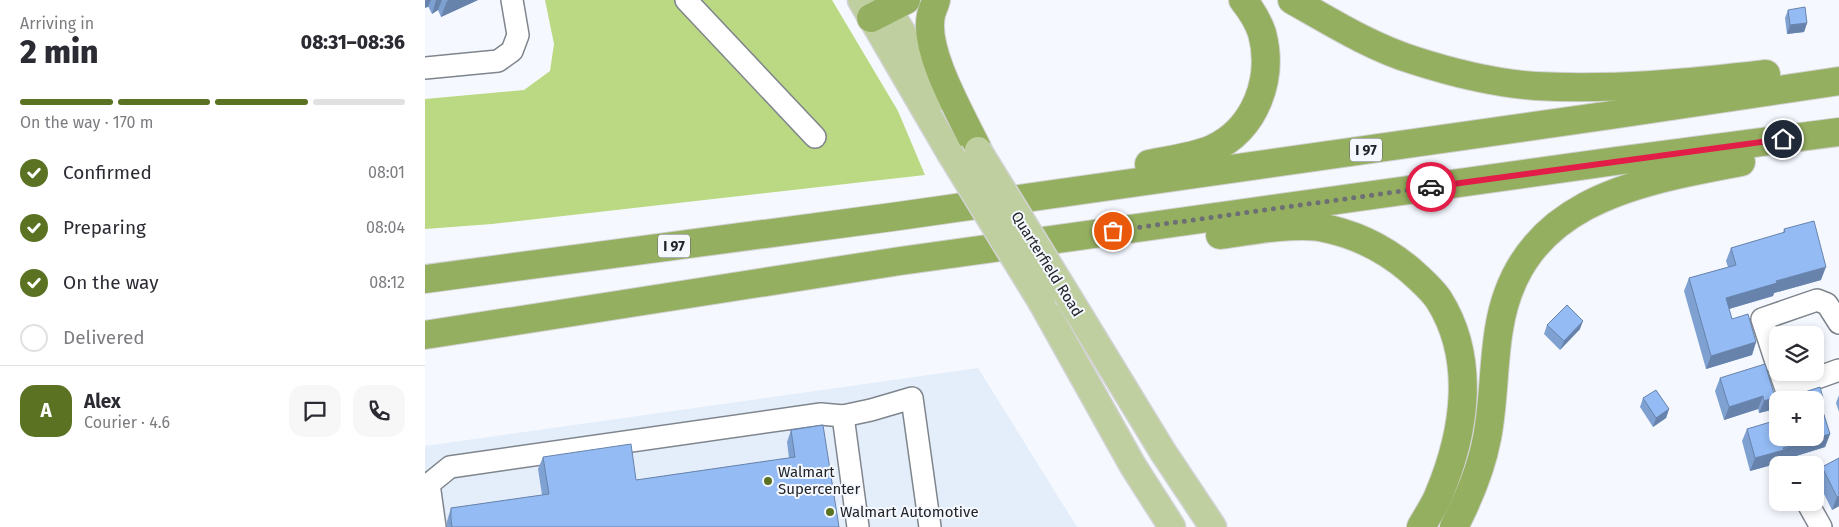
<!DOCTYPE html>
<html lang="en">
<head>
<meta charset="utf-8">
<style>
	:root { --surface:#fff; --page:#f7f7f7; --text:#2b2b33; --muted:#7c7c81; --line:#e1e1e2; --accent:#5b7223 }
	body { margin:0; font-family:"Fira Sans",sans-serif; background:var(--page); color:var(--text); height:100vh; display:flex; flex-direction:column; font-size:19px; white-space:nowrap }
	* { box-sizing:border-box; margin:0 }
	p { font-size:16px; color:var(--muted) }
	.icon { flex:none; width:28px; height:28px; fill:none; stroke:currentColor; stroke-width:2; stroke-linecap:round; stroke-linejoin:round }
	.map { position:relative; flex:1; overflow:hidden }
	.sheet { display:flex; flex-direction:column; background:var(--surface); width:425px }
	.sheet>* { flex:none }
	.tools { position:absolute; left:1344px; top:326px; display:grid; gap:10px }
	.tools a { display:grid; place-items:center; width:55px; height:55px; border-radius:10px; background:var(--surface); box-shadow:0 2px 8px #0003; font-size:25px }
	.pin { position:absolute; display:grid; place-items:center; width:42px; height:42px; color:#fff; margin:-21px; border:2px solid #fff; border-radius:50%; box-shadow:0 1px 5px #0007 }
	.courier { position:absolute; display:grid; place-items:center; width:50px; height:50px; margin:-25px; border:4px solid #e11d48; border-radius:50%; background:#fff; color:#222; box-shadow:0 1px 6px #0007 }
	.summary em { font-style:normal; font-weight:800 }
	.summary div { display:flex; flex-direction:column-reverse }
	.summary { display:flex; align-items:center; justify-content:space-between; height:85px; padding:0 20px }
	h1 { font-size:32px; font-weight:800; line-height:38px }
	.bar { display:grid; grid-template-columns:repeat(4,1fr); gap:8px 5px; align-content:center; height:60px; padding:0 20px }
	.bar i { height:6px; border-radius:4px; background:var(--line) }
	.bar .on { background:var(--accent) }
	.bar p { grid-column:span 4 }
	.line { display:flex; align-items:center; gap:12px; padding:0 20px; border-top:1px solid var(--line) }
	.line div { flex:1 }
	.round { display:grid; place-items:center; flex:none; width:52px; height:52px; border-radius:15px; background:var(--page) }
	ol { padding:0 20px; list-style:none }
	li { display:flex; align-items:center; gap:15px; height:55px }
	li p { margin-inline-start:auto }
	li .icon { padding:5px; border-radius:50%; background:var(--accent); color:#fff; stroke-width:4 }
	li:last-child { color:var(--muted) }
	li i { width:28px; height:28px; border:2px solid var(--line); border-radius:50% }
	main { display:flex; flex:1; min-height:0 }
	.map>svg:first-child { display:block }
	.built { fill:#e4edfa }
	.forest { fill:#bbd882 }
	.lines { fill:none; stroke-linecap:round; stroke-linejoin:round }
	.minor-casing { stroke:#7f858d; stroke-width:24 }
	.major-casing { stroke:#d3d3d4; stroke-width:29 }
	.highway-casing { stroke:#d3d3d4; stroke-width:30 }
	.minor { stroke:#fff; stroke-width:21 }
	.major { stroke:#bfcfa0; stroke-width:26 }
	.highway { stroke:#95af60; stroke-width:28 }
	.major-bridge-casing { stroke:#d3d3d4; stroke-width:29; stroke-linecap:butt }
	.major-bridge { stroke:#bfcfa0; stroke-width:26 }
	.wall { fill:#7fa1d2 }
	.shaded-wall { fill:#6883ab }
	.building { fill:#94bbf4; stroke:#6883ab }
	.done { stroke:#6c6f73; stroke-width:5; stroke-dasharray:0 9 }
	.route { stroke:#e11d48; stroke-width:6 }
	.poi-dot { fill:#5b7223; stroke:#f5f9ff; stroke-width:2 }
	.labels { text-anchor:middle; stroke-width:4; stroke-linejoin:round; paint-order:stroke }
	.shield { fill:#f5f9ff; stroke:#616468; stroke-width:1 }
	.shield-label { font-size:14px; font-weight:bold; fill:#222428 }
	.street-label { font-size:15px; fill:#222428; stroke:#f5f9ff }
	.poi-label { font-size:15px; fill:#222428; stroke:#f5f9ff; text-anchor:start }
</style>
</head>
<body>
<main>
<section class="sheet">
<div class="summary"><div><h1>2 min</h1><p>Arriving in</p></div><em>08:31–08:36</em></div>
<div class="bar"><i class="on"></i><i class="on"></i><i class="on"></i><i></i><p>On the way · 170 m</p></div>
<ol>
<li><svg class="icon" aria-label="check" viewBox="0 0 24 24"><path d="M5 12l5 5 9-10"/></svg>Confirmed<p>08:01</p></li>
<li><svg class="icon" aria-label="check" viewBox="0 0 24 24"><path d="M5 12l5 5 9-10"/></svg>Preparing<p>08:04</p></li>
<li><svg class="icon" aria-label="check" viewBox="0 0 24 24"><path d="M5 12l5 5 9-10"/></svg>On the way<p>08:12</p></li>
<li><i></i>Delivered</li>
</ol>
<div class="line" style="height:90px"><b class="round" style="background:var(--accent);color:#fff">A</b><div><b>Alex</b><p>Courier · 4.6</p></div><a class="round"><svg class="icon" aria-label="chat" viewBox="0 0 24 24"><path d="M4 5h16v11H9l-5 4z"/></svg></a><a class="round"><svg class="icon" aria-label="phone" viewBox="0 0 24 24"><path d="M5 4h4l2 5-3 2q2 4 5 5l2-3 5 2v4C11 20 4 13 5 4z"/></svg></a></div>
</section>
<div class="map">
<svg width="1414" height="527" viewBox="0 0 1414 527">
	<rect width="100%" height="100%" fill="#f5f9ff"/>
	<!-- built -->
	<polygon class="built" points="553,368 652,527 0,527 0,446"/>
	<!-- forest -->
	<polygon class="forest" points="120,0 407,0 473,111 500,175 67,224 0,229 0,99 99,90 125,71 129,44"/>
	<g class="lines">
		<!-- minor casing -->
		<g class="minor-casing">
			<g id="minor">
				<polyline points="261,0 390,137"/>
				<polyline points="0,68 73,61 87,51 93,35 87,0"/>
				<polyline points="1352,365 1337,319 1392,300 1402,304 1414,323"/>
				<polyline points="1355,372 1361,389 1414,370"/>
				<polyline points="418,416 433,527"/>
				<polyline points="4,484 25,467 396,414 418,416 446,410 487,398 505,527"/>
				<polyline points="0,486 4,484 10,527"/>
				<polyline points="1382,502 1396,527"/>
			</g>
		</g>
		<!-- major casing -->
		<g class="major-casing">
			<g id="major">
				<polyline points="436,0 525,153"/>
				<polyline points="457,0 518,97"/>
				<polyline points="644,298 738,452 788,527"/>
				<polyline points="617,303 708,466 747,527"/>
			</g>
		</g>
		<!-- highway casing -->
		<g class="highway-casing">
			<g id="highway">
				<path d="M511,0C510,5 507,10 506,15C498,51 537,116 553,150"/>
				<path d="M867,0C906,22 946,47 988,60C1028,73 1069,83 1110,86C1187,90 1265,83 1341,74"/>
				<polyline points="446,18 481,0"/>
				<path d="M724,164C744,160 768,157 787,149C831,129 849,78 837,33C833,21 826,10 818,0"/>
				<path d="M795,235C824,231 866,223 894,227C928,233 959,248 985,270C995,279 1007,289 1014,300C1051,359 1040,432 1014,494C1010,505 1002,516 996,527"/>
				<polyline points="0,279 467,217 1186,115 1414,81"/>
				<polyline points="0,335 475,261 1191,161 1414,132"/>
				<path d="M1029,527C1044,498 1056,470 1062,438C1069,402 1068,365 1074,329C1094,202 1209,182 1316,162"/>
			</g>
		</g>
		<!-- minor -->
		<use href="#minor" class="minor"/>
		<!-- major -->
		<use href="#major" class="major"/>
		<!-- highway -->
		<use href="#highway" class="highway"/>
		<!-- major-bridge casing -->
		<g class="major-bridge-casing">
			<g id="major-bridge">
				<polyline points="553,150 644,298"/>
				<polyline points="525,153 617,303"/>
			</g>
		</g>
		<!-- major-bridge -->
		<use href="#major-bridge" class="major-bridge"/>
	</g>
	<!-- wall -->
	<g class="wall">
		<polygon points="0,0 53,0 16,17 13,10 7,14"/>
		<polygon points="1363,10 1382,23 1379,32 1362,34 1360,18"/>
		<polygon points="1359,229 1396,280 1349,293 1348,296 1304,309 1307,319 1331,342 1327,355 1281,369 1259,291 1264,278 1303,267 1301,261 1306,248 1358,233"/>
		<polygon points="1122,325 1155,329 1135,350 1119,334"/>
		<polygon points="1295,378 1350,397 1346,410 1334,413 1333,409 1299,420 1290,391"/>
		<polygon points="1414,395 1414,412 1411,403"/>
		<polygon points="1218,398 1244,409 1241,418 1228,427 1215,407"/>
		<polygon points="1362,398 1398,398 1396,405 1405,434 1400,447 1355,461 1354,463 1325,471 1317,441 1322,429 1352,438 1390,400 1361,400"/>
		<polygon points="366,430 414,527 22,527 22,521 26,508 117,495 113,469 118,457 211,480 364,458 362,442"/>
		<polygon points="1414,458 1414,506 1407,510 1392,480 1397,467"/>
	</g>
	<!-- shaded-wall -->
	<g class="shaded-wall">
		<polygon points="0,0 6,0 3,7 0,8"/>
		<polygon points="11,0 17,0 13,10 7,14"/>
		<polygon points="24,0 53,0 16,17 22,1"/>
		<polygon points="1382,23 1379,32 1362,34 1365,25"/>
		<polygon points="1401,267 1396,280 1349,293 1348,296 1297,311 1301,298 1351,281"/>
		<polygon points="1158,321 1155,329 1135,350 1139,341"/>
		<polygon points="1331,342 1327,355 1281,369 1286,356"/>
		<polygon points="1338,396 1333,409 1299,420 1304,407"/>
		<polygon points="1350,397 1346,410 1334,413 1339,401"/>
		<polygon points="1398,398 1394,411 1394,399"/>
		<polygon points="1244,409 1241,418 1228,427 1231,418"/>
		<polygon points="1405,434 1400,447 1355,461 1354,463 1325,471 1330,458"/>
		<polygon points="1414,496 1414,506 1407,510 1412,497"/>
	</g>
	<!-- building -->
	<g class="building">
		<polygon points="1380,7 1382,23 1365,25 1363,10"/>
		<polygon points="1389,221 1401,267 1351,281 1352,283 1301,298 1307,319 1323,314 1331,342 1286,356 1264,278 1311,265 1306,248 1360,232 1359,229"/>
		<polygon points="1142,305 1158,321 1139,341 1122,325"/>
		<polygon points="1340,364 1350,397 1339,401 1338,396 1304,407 1295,378"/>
		<polygon points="1395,387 1398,398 1394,399 1405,434 1358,448 1359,450 1330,458 1322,429 1352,420 1352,438 1390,438 1390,400 1363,400 1362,398"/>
		<polygon points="1231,390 1244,409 1231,418 1218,398"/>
		<polygon points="398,425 414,527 27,527 26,519 26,508 124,494 118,457 206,444 211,480 370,457 366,430"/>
		<polygon points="1414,458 1414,496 1412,497 1397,467"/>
	</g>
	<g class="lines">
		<!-- done -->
		<polyline class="done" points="688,231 1006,187"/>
		<!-- route -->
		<polyline class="route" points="1006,187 1358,139"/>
	</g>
	<!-- markers -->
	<g class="poi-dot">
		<circle cx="343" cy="481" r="5"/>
		<circle cx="405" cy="512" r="5"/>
	</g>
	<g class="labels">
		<!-- shield labels -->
		<g class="shield">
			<rect x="925" y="138.5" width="32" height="23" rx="4"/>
			<rect x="233" y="234.5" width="32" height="23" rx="4"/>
		</g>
		<g class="shield-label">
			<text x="941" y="155">I 97</text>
			<text x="249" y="251">I 97</text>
		</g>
		<!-- street labels -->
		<g class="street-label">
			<text transform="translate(622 264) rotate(58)" y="5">Quarterfield Road</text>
		</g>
		<!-- poi labels -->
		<g class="poi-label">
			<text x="353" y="477">Walmart<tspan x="353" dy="17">Supercenter</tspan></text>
			<text x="415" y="517">Walmart Automotive</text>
		</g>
	</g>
</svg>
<div class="tools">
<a><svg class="icon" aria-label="layers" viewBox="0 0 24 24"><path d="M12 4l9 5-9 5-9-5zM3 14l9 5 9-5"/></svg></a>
<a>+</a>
<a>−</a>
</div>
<div class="pin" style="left:688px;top:231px;background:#ea580c"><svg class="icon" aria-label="bag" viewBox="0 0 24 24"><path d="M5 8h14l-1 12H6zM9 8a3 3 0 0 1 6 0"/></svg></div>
<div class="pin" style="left:1358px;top:139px;background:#1f2937"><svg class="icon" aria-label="home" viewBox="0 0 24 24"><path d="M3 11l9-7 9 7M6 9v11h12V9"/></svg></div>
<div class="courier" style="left:1006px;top:187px"><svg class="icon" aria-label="car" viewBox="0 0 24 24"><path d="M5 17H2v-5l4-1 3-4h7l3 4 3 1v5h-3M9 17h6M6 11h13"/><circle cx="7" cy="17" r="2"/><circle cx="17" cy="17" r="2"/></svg></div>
</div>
</main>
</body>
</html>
